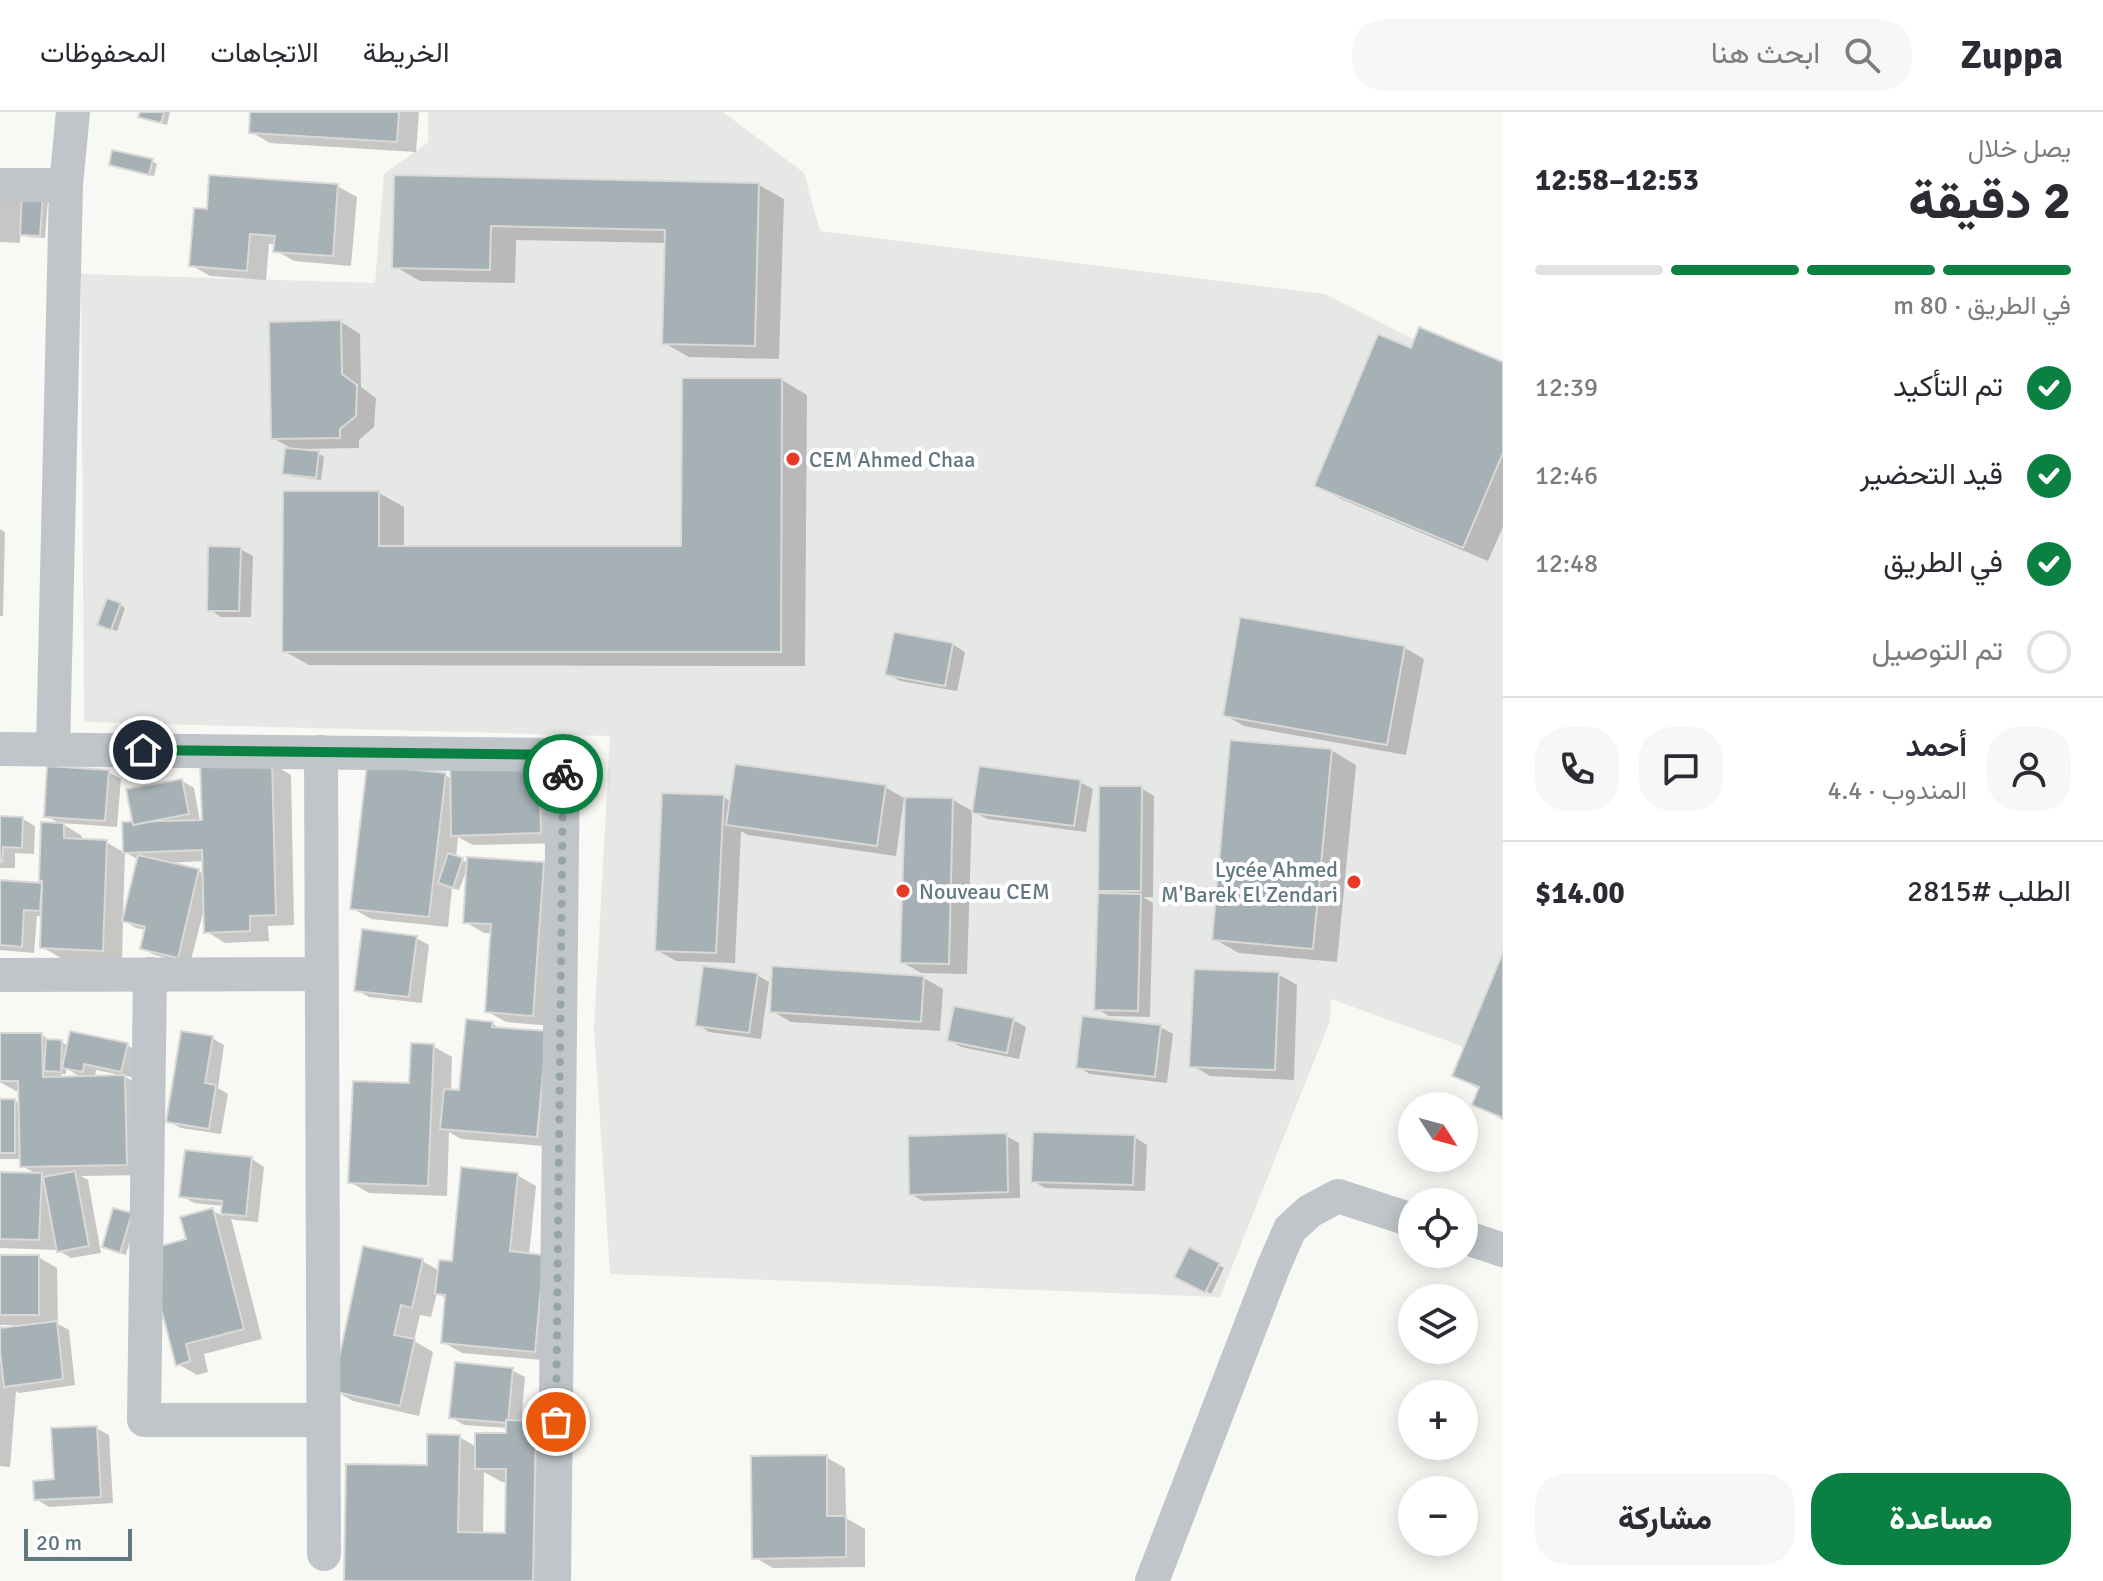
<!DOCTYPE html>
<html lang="ar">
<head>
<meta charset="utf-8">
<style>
	:root { --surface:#fff; --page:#f7f7f7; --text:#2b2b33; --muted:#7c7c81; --line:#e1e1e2; --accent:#0b8043 }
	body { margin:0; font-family:Signika,Vazirmatn,sans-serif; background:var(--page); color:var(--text); direction:rtl; height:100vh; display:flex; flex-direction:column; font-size:30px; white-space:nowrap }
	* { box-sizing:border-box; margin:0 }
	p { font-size:26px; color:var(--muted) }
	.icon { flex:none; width:44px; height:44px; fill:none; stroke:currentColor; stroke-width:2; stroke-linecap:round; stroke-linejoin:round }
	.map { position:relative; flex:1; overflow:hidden; direction:ltr }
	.details { display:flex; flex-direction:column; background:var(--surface); width:600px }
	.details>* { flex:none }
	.needle { width:52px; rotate:126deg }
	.buttons { position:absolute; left:1398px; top:980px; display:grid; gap:16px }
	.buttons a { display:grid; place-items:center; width:80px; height:80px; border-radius:50%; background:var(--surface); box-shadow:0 4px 20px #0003; font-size:40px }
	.scale { position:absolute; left:24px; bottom:20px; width:108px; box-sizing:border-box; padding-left:8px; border:4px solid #627881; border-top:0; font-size:22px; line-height:28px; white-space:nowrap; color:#627881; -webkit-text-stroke:6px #fff; paint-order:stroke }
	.pin { position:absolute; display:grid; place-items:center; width:68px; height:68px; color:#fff; margin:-34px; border:4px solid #fff; border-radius:50%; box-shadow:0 2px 8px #0007 }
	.courier { position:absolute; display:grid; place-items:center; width:80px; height:80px; margin:-40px; border:6px solid #0b8043; border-radius:50%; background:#fff; color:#222; box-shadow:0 2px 10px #0007 }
	.headline em { font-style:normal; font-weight:800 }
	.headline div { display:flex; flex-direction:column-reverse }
	.headline { display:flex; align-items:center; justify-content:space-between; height:136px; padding:0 32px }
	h1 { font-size:52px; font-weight:800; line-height:60px }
	.bar { display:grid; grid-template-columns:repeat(4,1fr); gap:12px 8px; align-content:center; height:96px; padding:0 32px }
	.bar i { height:10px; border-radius:6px; background:var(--line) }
	.bar .selected { background:var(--accent) }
	.bar p { grid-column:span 4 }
	.line { display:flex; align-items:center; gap:20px; padding:0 32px; border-top:2px solid var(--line) }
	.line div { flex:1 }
	.round { display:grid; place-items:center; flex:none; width:84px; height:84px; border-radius:32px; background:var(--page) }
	ol { padding:0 32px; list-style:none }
	li { display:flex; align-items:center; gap:24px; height:88px }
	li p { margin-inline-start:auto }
	li .icon { padding:8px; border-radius:50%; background:var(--accent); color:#fff; stroke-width:4 }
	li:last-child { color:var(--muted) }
	li i { width:44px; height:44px; border:4px solid var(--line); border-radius:50% }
	.action { display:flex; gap:16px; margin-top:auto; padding:16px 32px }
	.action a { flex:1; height:92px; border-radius:32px; background:var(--accent); color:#fff; font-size:32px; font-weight:800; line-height:92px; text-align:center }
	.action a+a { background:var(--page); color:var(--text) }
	header { display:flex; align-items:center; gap:48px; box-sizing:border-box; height:112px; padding:0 40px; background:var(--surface); border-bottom:2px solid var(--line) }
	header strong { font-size:38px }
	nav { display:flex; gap:44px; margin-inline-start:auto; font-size:28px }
	.search { width:560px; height:72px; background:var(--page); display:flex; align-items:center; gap:20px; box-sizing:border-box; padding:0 28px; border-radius:32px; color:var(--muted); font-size:30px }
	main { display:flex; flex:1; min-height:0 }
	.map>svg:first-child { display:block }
	.built { fill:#e6e8e6 }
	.shadow { fill:#0003; fill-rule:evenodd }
	.building { fill:#a5b1b5; stroke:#dad9d7; stroke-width:2 }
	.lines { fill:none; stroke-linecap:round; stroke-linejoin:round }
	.minor { stroke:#bfc5c8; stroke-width:34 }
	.done { stroke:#96a5aa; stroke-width:8; stroke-dasharray:0 14.4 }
	.route { stroke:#0b8043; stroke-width:10 }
	.poi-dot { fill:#e93a25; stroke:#fff; stroke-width:3 }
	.labels { text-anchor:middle; stroke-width:8; stroke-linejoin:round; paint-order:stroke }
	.poi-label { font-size:22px; fill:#627881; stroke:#fff; text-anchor:start }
</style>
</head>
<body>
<header>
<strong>Zuppa</strong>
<div class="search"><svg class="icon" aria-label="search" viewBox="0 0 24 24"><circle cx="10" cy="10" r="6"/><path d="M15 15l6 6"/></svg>ابحث هنا</div>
<nav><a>الخريطة</a><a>الاتجاهات</a><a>المحفوظات</a></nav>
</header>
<main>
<section class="details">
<div class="headline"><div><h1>2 دقيقة</h1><p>يصل خلال</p></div><em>12:53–12:58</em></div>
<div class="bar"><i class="selected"></i><i class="selected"></i><i class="selected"></i><i></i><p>في الطريق · 80 m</p></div>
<ol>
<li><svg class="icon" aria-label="check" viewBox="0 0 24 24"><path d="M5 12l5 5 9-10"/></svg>تم التأكيد<p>12:39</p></li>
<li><svg class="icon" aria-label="check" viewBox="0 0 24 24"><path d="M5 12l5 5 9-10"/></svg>قيد التحضير<p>12:46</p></li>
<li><svg class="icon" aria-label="check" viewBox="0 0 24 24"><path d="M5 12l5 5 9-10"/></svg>في الطريق<p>12:48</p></li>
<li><i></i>تم التوصيل</li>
</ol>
<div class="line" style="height:144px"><a class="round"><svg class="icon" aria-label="person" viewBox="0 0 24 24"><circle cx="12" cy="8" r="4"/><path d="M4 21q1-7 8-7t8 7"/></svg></a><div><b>أحمد</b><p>المندوب · 4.4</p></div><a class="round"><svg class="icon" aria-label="chat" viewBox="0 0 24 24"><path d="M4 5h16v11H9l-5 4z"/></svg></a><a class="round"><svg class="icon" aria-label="phone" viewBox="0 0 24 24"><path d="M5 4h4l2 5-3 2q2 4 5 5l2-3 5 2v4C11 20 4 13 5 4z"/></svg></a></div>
<div class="line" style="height:104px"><div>الطلب #2815</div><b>$14.00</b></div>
<div class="action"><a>مساعدة</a><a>مشاركة</a></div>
</section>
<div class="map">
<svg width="1503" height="1469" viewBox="0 0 1503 1469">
	<rect width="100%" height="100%" fill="#f8f8f5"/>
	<!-- built -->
	<polygon class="built" points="428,0 723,0 804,61 820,119 1325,182 1503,273 1503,949 1331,887 1330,909 1220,1185 610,1162 594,915 610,624 84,610 81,162 375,171 384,62 428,30"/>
	<!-- shadow -->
	<g class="shadow">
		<polygon points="142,0 170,0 167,13 146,7 140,4"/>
		<polygon points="252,0 419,0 416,40 270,31 251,20"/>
		<polygon points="152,49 157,52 154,64 117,56 111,52"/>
		<polygon points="396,65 759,73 784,87 779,247 689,245 664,231 667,131 516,128 515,171 420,169 394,154"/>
		<polygon points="0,72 48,88 45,126 28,125 20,120 20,131 0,130"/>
		<polygon points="337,74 357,85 351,154 294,149 275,138 276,132 269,132 266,168 210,164 191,153 209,99"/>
		<polygon points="341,210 360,222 361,275 376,286 374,315 359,328 359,336 299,337 299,339 318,341 324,345 321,368 290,364 284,361 296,339 273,326"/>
		<polygon points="1412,239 1503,252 1503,415 1488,449 1341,387 1316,373"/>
		<polygon points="782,268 807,283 805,554 309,553 284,539 379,381 404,395 404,436 683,436"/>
		<polygon points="0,417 5,420 3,504 0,504"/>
		<polygon points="240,437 253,444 251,505 221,505 209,497"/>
		<polygon points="120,493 125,496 117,519 105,515"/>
		<polygon points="1242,507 1405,536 1424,547 1406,643 1244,614 1225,603"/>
		<polygon points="952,532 965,540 957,579 900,569 887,562"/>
		<polygon points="1331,638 1356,653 1337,850 1239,841 1214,827"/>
		<polygon points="558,647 559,731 473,733 458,725 456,746 469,751 459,778 452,776 448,815 371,807 352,796 445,663 452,667"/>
		<path d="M272,652L291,663L294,813L268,814L269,829L225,831L206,819L204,797L190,852L155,843L142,836L147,818L136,816L123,808L122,849L61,846L42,835L43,804H37L34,841L0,838V770L50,773L61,712L46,704L108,660L121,667L117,715L61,711L82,724V729L106,730L125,741L135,712L182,669L194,676L201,715ZM125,740L139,748L125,802H123ZM204,749V763L199,759L165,751Z"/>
		<polygon points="1080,670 1093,677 1086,720 987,707 974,700"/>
		<polygon points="885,675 904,686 896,744 748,723 741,719 735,851 676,849 657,838 723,685 732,690"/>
		<polygon points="1141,676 1154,684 1153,785 1143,785 1153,791 1150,905 1109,904 1096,896 1110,783 1100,777"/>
		<polygon points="953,688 972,699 967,862 921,861 902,850"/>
		<polygon points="0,706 23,707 35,714 34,742 15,741 15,756 0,756"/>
		<polygon points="543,752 562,763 552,914 506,910 487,899 493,821 484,821 465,810"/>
		<polygon points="416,826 429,833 422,891 369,885 356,878"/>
		<polygon points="1503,845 1503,1008 1474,992 1480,978 1455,963"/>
		<polygon points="1278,862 1297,873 1294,968 1210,964 1191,953"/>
		<polygon points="757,863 769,870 761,927 709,920 697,912"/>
		<polygon points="924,866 943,877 940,919 791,910 772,899"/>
		<polygon points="1013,908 1026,915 1019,947 961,935 949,928"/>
		<polygon points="493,912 503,918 546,921 556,1035 461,1027 449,1020 447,1084 369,1081 350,1070 411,973 433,934 452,945 451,979 461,980"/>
		<polygon points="1160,915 1173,922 1167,971 1090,962 1078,955"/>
		<path d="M0,923H42L53,930H62L68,934L127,933L139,940L134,965L124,964L144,976L145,1063L81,1064L88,1068L101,1141L71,1146L58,1138L0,1136V1062L39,1063L22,1054V1047H0V989H15L21,992V979H16L0,970ZM66,956L82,966H61V962H66ZM96,958L121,963V965H95Z"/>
		<polygon points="212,926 224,933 218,976 228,982 221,1022 181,1016 168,1009"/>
		<polygon points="1006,1024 1019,1031 1020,1086 923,1089 911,1082"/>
		<polygon points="1134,1025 1147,1033 1145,1079 1045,1076 1033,1069"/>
		<polygon points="186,1040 252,1047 264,1055 258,1110 235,1108 231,1106 262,1227 204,1242 208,1260 197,1263 178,1252 188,1128 213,1099 223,1104 224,1094 194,1091 182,1084"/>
		<polygon points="517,1063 536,1074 529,1143 544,1145 554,1249 462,1241 443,1230 447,1187 437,1181 431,1205 420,1203 414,1229 433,1240 419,1304 353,1289 334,1278 422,1149 440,1159 454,1151"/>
		<polygon points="115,1098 136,1106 126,1143 104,1135"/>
		<polygon points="1190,1138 1224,1156 1211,1182 1177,1164"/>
		<polygon points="0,1145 38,1145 57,1156 58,1212 69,1218 75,1273 19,1281 16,1279 10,1355 0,1354 0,1214 6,1217 20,1216 20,1213 0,1213"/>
		<path d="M512,1258L525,1265L521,1311H536L561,1326L558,1469H346L459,1325L477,1335L508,1323V1316L464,1313L451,1305ZM484,1360L502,1370H507V1423H483Z"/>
		<polygon points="96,1316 109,1323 113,1391 49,1395 36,1387 56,1369"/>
		<polygon points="826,1345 845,1356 846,1406 865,1417 865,1455 773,1456 754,1445"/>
	</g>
	<!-- building -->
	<g class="building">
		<polygon points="140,0 164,0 161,11 138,5"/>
		<polygon points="250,0 399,0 397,30 249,21"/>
		<polygon points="112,38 153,47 149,63 109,53"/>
		<polygon points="209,63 338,72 333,144 273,140 275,124 250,122 247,159 189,154 194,96 207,97"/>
		<polygon points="394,63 759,71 755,234 662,232 665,118 491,114 490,158 392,156"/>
		<polygon points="22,82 43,83 40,124 20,123"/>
		<polygon points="341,208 342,262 357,273 356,304 340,317 340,326 271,327 269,210"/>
		<polygon points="1419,215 1503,250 1503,341 1463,436 1314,374 1378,222 1411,236"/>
		<polygon points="682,266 782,266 781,540 282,540 283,379 379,379 379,434 681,434"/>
		<polygon points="285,336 319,339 316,366 282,362"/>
		<polygon points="208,434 241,435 239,499 207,499"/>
		<polygon points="107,486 121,491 111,518 97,513"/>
		<polygon points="1240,505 1405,534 1387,633 1223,604"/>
		<polygon points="894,520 953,531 945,574 885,563"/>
		<polygon points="1230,628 1332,637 1313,837 1212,828"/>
		<polygon points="539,634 541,721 451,724 450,636"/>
		<polygon points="272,650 276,803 250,804 250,819 204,821 202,738 123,741 122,710 202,708 200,652"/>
		<polygon points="735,652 886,673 877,734 726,713"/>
		<polygon points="367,653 446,661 429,805 350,797"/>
		<polygon points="47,654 109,658 105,709 44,705"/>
		<polygon points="979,654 1081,668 1074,714 972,701"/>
		<polygon points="182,667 189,702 133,713 126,677"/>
		<polygon points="1099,674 1142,674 1141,779 1098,779"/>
		<polygon points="662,681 724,683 716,841 655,839"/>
		<polygon points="905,685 953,686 949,852 900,851"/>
		<polygon points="0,704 23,705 22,736 3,735 2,750 0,750"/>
		<polygon points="41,710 64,711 64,726 107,728 103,839 40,836 42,769 39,769"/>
		<polygon points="448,741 463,746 453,776 438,771"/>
		<polygon points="138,743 199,757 178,846 140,837 145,815 122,809"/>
		<polygon points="467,745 544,750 533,904 485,900 491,812 463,811"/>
		<polygon points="0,768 42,771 40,799 24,798 22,835 0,833"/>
		<polygon points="1098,781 1141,782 1138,899 1094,898"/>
		<polygon points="362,817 417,824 409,885 354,879"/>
		<polygon points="1503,840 1503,1006 1472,993 1479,975 1452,964"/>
		<polygon points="703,854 758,861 749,921 695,914"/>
		<polygon points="772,854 924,864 921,910 770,900"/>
		<polygon points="1194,857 1279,860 1275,958 1189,955"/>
		<polygon points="954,894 1014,906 1007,941 947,929"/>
		<polygon points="1082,904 1161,913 1155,965 1076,956"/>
		<polygon points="466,907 493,910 492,915 547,919 537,1025 440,1017 444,977 459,978"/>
		<polygon points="70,919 128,931 121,960 84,952 83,960 62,956"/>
		<polygon points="181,919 213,924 205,971 216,973 209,1017 166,1010"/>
		<polygon points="0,921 42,921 43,965 125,963 127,1053 20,1055 18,969 0,969"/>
		<polygon points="46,927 62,928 61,960 44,959"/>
		<polygon points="411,931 434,932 428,1074 348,1071 353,969 409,971"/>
		<rect x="0" y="987" width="15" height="54"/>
		<polygon points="1033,1020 1135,1023 1133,1073 1031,1070"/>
		<polygon points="1007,1021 1008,1080 909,1083 908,1024"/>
		<polygon points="185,1038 252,1045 246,1104 221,1102 222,1089 179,1085"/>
		<polygon points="461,1055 518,1061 510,1139 544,1143 535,1240 441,1231 445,1183 435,1182 439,1148 452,1149"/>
		<polygon points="75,1059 89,1134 57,1140 43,1065"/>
		<polygon points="0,1060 42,1061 39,1128 0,1127"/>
		<polygon points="113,1096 132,1101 120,1141 102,1135"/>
		<polygon points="213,1096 244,1217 186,1232 190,1249 176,1254 146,1138 186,1127 180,1105"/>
		<polygon points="363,1134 423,1147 412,1196 401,1193 394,1223 415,1227 400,1294 332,1279"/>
		<polygon points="1189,1135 1220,1151 1205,1181 1174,1165"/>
		<rect x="0" y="1143" width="39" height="60"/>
		<polygon points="57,1209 63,1267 4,1275 0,1239 0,1216"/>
		<polygon points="455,1250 513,1256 508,1311 449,1306"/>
		<polygon points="506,1308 536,1309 533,1469 344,1469 346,1352 427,1353 427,1322 460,1323 458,1420 505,1421 506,1357 475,1357 475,1321 506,1321"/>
		<polygon points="97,1314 101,1385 34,1388 33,1369 54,1367 51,1316"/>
		<polygon points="827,1343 827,1404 846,1404 846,1445 752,1447 751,1344"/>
	</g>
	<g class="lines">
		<!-- minor -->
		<g class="minor">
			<polyline points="0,73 66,73 53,638"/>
			<polyline points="66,73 73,0"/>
			<polyline points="0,637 563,643 554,1469"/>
			<polyline points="321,640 324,1442"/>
			<polyline points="150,862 144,1308 323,1308"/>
			<polyline points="0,863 322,862"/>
			<polyline points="1464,1125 1503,1138"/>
			<polyline points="1152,1469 1273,1156 1290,1117 1310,1099 1338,1084 1412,1108"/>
		</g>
	</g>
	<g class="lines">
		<!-- done -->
		<polyline class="done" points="556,1310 563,662"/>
		<!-- route -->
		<polyline class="route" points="143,638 563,643 563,662"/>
	</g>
	<!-- markers -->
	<g class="poi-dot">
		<circle cx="793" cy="347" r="8"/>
		<circle cx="1354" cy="770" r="8"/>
		<circle cx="903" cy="779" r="8"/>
	</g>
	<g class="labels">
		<!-- poi labels -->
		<g class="poi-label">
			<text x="809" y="355">CEM Ahmed Chaa</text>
			<text x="1338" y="765" text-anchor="end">Lycée Ahmed<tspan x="1338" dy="25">M'Barek El Zendari</tspan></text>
			<text x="919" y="787">Nouveau CEM</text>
		</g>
	</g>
</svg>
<div class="buttons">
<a><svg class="needle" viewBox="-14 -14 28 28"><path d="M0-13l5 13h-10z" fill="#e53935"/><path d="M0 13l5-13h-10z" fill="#7c7c81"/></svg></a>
<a><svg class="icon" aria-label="locate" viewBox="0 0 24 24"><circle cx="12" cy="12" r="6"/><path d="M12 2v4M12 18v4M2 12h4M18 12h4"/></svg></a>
<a><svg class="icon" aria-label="layers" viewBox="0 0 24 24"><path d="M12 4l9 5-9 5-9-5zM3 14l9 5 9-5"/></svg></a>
<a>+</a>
<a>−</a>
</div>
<div class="scale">20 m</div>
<div class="pin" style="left:556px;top:1310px;background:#ea580c"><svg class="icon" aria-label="bag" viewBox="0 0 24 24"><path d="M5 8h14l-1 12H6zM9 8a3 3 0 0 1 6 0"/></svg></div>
<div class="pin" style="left:143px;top:638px;background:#1f2937"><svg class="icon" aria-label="home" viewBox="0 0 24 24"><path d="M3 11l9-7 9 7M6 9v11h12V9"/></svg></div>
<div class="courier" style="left:563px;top:662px"><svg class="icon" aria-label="bike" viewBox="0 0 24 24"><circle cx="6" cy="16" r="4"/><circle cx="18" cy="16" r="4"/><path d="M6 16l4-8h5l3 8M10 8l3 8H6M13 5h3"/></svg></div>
</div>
</main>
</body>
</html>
